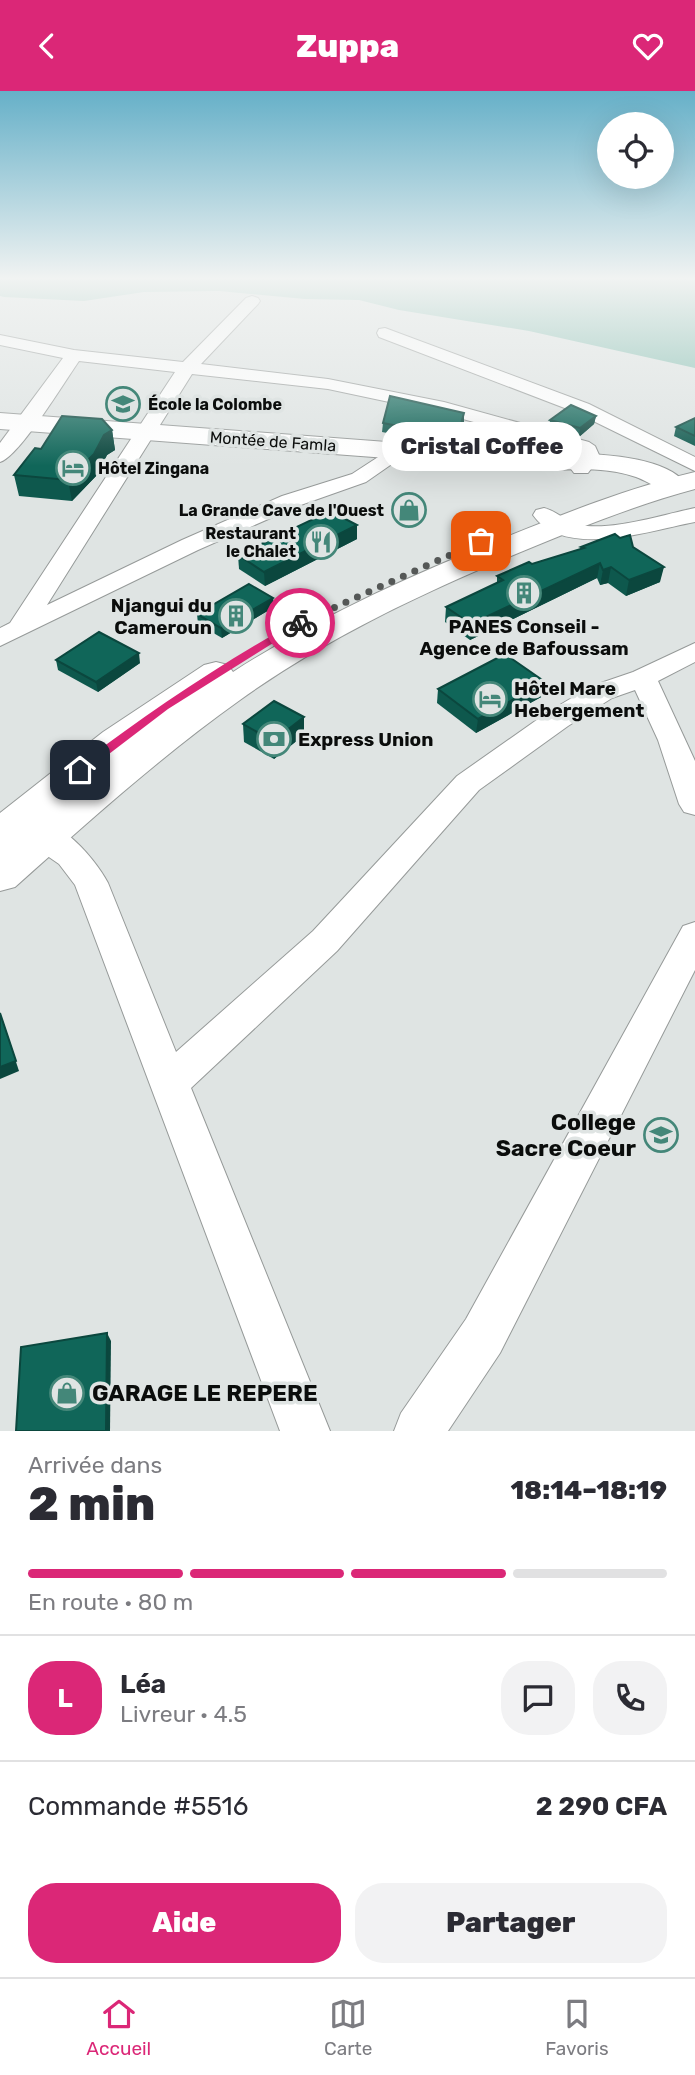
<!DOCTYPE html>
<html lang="fr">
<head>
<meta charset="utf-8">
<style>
	:root { --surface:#fff; --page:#f2f2f3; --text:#2b2b33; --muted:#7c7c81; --line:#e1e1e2; --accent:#db2777 }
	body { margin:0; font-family:Rubik,sans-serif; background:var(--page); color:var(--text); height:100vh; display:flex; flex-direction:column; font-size:26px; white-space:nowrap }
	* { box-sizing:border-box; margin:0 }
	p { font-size:23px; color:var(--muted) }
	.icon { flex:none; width:38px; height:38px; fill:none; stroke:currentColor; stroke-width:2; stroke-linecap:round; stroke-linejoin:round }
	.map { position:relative; height:1340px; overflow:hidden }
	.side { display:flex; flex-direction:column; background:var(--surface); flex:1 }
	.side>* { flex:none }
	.fabs { position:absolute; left:597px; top:21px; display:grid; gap:14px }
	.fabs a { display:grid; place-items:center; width:77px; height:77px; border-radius:50%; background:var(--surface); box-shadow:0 7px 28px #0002; font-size:35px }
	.pin { position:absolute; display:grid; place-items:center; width:60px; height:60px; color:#fff; margin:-30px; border-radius:14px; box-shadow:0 4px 10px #0006 }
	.courier { position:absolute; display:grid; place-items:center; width:70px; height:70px; margin:-35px; border:5px solid #db2777; border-radius:50%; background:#fff; color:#222; box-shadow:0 2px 9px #0007 }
	.bubble { position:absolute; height:49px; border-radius:24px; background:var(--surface); box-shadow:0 7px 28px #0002; font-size:23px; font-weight:800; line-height:49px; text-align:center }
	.overview em { font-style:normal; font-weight:800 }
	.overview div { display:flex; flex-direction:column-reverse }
	.overview { display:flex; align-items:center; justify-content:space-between; height:119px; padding:0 28px }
	h1 { font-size:46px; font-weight:800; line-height:52px }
	.bar { display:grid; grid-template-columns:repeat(4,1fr); gap:10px 7px; align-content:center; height:84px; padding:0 28px }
	.bar i { height:9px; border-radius:5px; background:var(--line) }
	.bar .current { background:var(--accent) }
	.bar p { grid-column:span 4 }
	.line { display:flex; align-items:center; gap:18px; padding:0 28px; border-top:2px solid var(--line) }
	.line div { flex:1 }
	.round { display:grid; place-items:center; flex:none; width:74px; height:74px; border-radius:28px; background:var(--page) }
	.button { display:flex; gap:14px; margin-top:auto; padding:14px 28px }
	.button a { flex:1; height:80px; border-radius:28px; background:var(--accent); color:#fff; font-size:28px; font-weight:800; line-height:80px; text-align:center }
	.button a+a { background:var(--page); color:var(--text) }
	header { display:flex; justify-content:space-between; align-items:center; height:91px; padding:0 28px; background:var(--accent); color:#fff; font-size:32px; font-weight:800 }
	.tabs { display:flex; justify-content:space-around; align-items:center; height:98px; border-top:2px solid var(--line); background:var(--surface); font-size:19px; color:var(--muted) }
	.tabs a { display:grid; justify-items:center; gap:4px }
	.tabs .current { color:var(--accent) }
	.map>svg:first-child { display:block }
	.green { fill:#85beb1 }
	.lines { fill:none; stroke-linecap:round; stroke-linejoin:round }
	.street-casing { stroke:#969a99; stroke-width:2 }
	.secondary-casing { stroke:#969a99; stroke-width:2 }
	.highway-casing { stroke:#969a99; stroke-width:2 }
	.street { fill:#fff; fill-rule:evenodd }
	.secondary { fill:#fff; fill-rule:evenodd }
	.highway { fill:#fff; fill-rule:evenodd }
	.wall { fill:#0e584d }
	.shaded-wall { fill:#0b473e }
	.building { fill:#106659; stroke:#0b473e; stroke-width:2 }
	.route { fill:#db2777 }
	.done { stroke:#555857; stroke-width:7; stroke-dasharray:0 12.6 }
	.labels { text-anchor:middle; stroke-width:7; stroke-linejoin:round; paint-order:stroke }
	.far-poi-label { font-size:16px; font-weight:bold; fill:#0b0d0c; stroke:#dfe4e3; text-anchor:start }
	.far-street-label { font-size:16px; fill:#0b0d0c; stroke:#dfe4e3 }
	.poi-label { font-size:19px; font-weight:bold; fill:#0b0d0c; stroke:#dfe4e3; text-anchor:start }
	.near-poi-label { font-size:23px; font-weight:bold; fill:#0b0d0c; stroke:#dfe4e3; text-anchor:end }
</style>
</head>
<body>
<header><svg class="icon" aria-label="back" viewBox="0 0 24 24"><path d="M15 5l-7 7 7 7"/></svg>Zuppa<svg class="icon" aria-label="heart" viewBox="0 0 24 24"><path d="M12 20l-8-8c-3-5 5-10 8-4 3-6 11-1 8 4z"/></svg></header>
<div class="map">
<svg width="695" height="1340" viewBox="0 0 695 1340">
	<rect width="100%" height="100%" fill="#dfe4e3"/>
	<!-- green -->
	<polygon class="green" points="0,188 686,188 695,189 695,277 529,240 399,219 359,209 305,208 219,200 144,201 84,210 4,206 0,205"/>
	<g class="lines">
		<!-- street casing -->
		<g class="street-casing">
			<g id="street">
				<path d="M252,205L258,207L260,210L258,213L201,273L328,288L444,311L589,351L595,355L600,366L588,382H574L571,378L580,366L575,359L441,322L328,298L192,283L47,514L182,449L282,405L352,383L395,355H409L412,359L366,391L298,415L198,459L0,555V537L10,532L175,281L79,270C65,290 19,366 0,371V352L63,267L0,254V244L74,259L183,271L246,207Z"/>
				<polygon points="385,237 589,313 695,366 695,380 575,321 379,246 377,242 379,238"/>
				<path d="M544,417C557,420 566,431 579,434C613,440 661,424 695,417V431C652,439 564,469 533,424L536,419Z"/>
				<path d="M695,552V571L658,590L695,670V724L684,721L679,713L658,649L635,599L612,607L568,635L479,699L337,860L191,997L330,1340H280L75,794L59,773L17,744L12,736L17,728C51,717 93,764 108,792L176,961L313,840L457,685L548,621L592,595L633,581Z"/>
				<polygon points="695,831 695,879 500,1262 448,1340 394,1340 401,1322 466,1228 683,835"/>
			</g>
		</g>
		<!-- secondary casing -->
		<g class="secondary-casing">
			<path id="secondary" d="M0,322L546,363C582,362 664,361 687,394L683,400C665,404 652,392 636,386C608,376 575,378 546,379L0,338Z"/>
		</g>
		<!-- highway casing -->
		<g class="highway-casing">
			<path id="highway" d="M695,381V398C632,415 571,440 511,465C416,505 323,549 240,609C160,666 88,731 15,796L0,800V722L103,641L204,574L216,571L228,574L233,581C317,527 407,486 499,449C563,423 628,397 695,381Z"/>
		</g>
		<!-- street -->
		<use href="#street" class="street"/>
		<!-- secondary -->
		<use href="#secondary" class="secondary"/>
		<!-- highway -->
		<use href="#highway" class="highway"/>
	</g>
	<!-- wall -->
	<g class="wall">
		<polygon points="596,325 594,333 579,346 549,337 550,329"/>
		<polygon points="695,327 695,355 674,345 676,336"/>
		<polygon points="464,331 459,348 407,346 382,341 383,332"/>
		<polygon points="112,339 115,359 107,364 97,384 72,410 19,405 14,384 41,358"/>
		<polygon points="357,434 357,448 265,495 239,478 238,464"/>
		<polygon points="581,456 633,456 660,491 626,505 608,492 600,494 597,487 470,549 445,531 446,516 497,492 497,485 532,473 580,458"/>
		<polygon points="273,507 274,516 222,547 198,533 197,523"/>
		<polygon points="56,569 140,572 98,601 58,579"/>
		<polygon points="438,598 543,605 476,642 437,612"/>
		<polygon points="243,633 304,644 274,668 244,651"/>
	</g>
	<!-- shaded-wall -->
	<g class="shaded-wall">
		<polygon points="464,322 464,331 459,348 459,340"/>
		<polygon points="596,325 594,333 579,346 580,337"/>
		<polygon points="112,339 115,359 107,364 97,384 72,410 68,389 104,344"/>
		<polygon points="357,434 357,448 265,495 264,481"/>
		<polygon points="600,472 597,487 470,549 471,533"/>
		<polygon points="611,476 608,492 600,494 603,479"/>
		<polygon points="664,476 660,491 626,505 629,489"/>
		<polygon points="273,507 274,516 222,547 221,537"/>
		<polygon points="139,562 140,572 98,601 96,591"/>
		<polygon points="545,591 543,605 476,642 478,628"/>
		<polygon points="304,626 304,644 274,668 273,650"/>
		<polygon points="0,922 19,980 0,988"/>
		<polygon points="107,1242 111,1250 110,1340 106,1340"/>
	</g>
	<!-- building -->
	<g class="building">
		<polygon points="390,305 464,322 459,340 408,337 383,332"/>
		<polygon points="571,314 596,325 580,337 550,329"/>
		<polygon points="62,325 102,328 112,339 104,344 94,363 68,389 14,384 35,357 41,358"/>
		<polygon points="695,327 695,345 676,336"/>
		<polygon points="330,420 357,434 264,481 238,464"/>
		<polygon points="615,443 620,447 630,444 633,456 664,476 629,489 611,476 603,479 600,472 471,533 446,516 503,489 497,485 529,471 532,473 584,457 581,456"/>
		<polygon points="249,493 273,507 221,537 197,523"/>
		<polygon points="99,541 139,562 96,591 56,569"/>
		<polygon points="505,563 545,591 478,628 438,598"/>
		<polygon points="274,610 304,626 273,650 243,633"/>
		<polygon points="0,922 16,970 0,976"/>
		<polygon points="107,1242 106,1340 16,1340 21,1256"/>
	</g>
	<!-- sky -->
	<linearGradient id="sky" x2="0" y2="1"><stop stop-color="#66b0c8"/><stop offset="0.5" stop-color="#f1f3f2"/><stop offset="1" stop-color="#f1f3f2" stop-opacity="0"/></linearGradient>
	<rect width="695" height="375" fill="url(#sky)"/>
	<!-- route -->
	<path class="route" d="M297,530L305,532L168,618L84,682H76V676C149,621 217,575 297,530Z"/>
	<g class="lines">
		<!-- done -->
		<polyline class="done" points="300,532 481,450"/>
	</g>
	<!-- icons -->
	<defs>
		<g id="school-ring" transform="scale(1.75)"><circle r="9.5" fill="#dfe4e3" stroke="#448779" stroke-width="1.5"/><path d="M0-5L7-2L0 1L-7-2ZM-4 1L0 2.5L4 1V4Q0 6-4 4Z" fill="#448779"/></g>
		<g id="hotel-ring" transform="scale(1.75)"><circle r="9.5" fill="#dfe4e3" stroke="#448779" stroke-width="1.5"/><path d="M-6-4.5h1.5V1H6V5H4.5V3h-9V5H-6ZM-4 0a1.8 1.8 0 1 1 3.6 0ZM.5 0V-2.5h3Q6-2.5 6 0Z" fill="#448779"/></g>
		<g id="shop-ring" transform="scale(1.75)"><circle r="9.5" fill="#dfe4e3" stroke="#448779" stroke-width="1.5"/><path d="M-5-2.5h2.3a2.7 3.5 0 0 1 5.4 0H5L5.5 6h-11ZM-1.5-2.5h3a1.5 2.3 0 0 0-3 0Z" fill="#448779"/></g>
		<g id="restaurant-ring" transform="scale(1.75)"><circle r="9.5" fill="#dfe4e3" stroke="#448779" stroke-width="1.5"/><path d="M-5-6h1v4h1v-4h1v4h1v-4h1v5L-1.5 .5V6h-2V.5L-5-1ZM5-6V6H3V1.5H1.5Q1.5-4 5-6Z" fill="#448779"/></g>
		<g id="building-ring" transform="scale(1.75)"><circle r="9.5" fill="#dfe4e3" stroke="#448779" stroke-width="1.5"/><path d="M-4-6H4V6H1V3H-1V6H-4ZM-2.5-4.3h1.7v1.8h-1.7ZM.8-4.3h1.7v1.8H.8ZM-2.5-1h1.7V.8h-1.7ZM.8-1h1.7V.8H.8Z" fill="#448779"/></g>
		<g id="bank-ring" transform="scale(1.75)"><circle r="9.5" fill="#dfe4e3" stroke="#448779" stroke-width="1.5"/><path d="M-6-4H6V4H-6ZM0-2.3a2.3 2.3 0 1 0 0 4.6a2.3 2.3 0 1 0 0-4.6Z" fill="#448779"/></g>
	</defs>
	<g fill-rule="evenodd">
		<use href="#school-ring" x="123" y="313"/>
		<use href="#hotel-ring" x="73" y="377"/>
		<use href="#shop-ring" x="409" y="419"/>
		<use href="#restaurant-ring" x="321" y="451"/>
		<use href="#building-ring" x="524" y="502"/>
		<use href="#building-ring" x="236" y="525"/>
		<use href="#hotel-ring" x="490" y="608"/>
		<use href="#bank-ring" x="274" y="648"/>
		<use href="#school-ring" x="661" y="1044"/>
		<use href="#shop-ring" x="67" y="1302"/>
	</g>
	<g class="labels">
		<!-- far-poi labels -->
		<g class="far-poi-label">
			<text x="148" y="319">École la Colombe</text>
			<text x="98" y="383">Hôtel Zingana</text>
			<text x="384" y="425" text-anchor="end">La Grande Cave de l'Ouest</text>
			<text x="296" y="448" text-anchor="end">Restaurant<tspan x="296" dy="18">le Chalet</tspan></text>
		</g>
		<!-- far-street labels -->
		<g class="far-street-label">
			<text transform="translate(273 350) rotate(4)" y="6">Montée de Famla</text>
		</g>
		<!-- poi labels -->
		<g class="poi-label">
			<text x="212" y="521" text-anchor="end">Njangui du<tspan x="212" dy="22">Cameroun</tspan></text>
			<text x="524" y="542" text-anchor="middle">PANES Conseil -<tspan x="524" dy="22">Agence de Bafoussam</tspan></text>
			<text x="514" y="604">Hôtel Mare<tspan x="514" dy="22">Hebergement</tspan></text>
			<text x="298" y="655">Express Union</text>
		</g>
		<!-- near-poi labels -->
		<g class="near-poi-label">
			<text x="636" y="1039">College<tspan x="636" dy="26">Sacre Coeur</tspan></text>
			<text x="92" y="1310" text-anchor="start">GARAGE LE REPERE</text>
		</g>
	</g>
</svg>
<div class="fabs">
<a><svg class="icon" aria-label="locate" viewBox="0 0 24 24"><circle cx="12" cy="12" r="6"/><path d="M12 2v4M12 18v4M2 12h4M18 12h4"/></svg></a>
</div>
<div class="pin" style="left:481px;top:450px;background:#ea580c"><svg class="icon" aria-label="bag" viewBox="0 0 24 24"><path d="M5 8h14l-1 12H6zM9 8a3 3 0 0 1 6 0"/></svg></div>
<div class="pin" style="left:80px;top:679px;background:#1f2937"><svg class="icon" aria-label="home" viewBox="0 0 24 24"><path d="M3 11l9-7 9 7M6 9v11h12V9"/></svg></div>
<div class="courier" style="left:300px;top:532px"><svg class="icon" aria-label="bike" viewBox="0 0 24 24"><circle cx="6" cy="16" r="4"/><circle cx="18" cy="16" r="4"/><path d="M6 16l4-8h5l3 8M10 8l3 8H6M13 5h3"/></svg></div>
<div class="bubble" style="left:382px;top:331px;width:200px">Cristal Coffee</div>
</div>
<section class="side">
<div class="overview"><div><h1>2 min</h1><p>Arrivée dans</p></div><em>18:14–18:19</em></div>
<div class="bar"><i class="current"></i><i class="current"></i><i class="current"></i><i></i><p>En route · 80 m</p></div>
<div class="line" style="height:126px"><b class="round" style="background:var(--accent);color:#fff">L</b><div><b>Léa</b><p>Livreur · 4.5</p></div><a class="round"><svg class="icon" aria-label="chat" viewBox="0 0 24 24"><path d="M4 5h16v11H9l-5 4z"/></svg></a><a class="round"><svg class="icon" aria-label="phone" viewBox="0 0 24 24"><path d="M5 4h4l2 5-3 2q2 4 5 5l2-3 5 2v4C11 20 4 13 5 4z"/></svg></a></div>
<div class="line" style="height:91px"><div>Commande #5516</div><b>2 290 CFA</b></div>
<div class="button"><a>Aide</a><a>Partager</a></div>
</section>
<nav class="tabs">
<a class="current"><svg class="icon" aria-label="home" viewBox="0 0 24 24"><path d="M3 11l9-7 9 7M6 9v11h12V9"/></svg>Accueil</a>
<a><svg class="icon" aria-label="map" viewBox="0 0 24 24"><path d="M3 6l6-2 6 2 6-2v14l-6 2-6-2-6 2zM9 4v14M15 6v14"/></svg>Carte</a>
<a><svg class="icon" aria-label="saved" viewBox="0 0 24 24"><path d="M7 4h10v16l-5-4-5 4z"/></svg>Favoris</a>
</nav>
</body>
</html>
